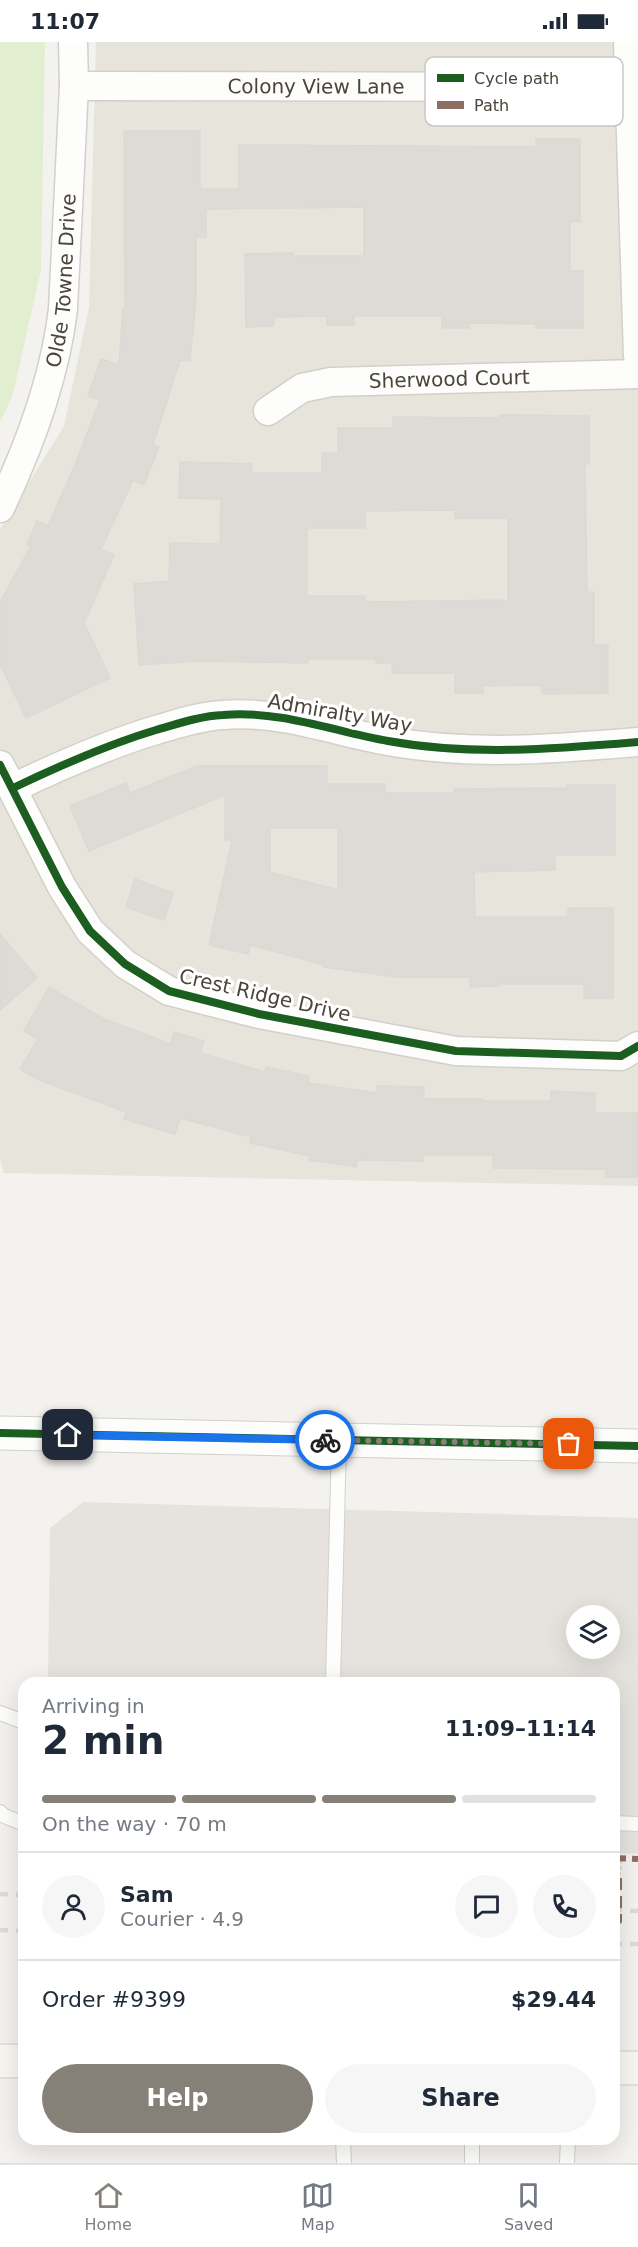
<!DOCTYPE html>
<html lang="en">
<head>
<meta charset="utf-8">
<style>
	:root { --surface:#fff; --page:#f6f6f7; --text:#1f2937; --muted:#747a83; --line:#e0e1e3; --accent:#868178 }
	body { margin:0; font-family:"DejaVu Sans",sans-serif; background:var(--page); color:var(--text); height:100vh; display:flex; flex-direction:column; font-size:22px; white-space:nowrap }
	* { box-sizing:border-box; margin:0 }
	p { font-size:20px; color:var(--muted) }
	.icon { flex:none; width:33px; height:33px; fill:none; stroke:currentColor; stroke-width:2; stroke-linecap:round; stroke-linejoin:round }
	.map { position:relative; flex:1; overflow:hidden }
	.details { position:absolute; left:18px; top:1635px; width:602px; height:468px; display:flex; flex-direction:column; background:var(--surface); border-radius:18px; box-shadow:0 6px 24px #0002 }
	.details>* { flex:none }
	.controls { position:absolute; left:566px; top:1563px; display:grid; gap:12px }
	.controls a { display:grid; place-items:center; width:54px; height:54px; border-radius:50%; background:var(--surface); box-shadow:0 6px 24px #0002; font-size:30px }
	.pin { position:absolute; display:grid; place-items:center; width:51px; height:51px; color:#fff; margin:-26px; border-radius:12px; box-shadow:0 3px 9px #0006 }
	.courier { position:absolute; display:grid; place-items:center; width:60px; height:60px; margin:-30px; border:4px solid #1a73e8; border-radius:50%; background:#fff; color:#222; box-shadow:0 2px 8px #0007 }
	.headline em { font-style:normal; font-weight:600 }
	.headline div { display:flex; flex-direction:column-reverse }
	.headline { display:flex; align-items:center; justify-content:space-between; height:102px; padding:0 24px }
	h1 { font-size:39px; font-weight:600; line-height:45px }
	.bar { display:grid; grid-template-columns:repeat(4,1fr); gap:9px 6px; align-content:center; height:72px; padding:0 24px }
	.bar i { height:8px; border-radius:4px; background:var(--line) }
	.bar .current { background:var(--accent) }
	.bar p { grid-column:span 4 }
	.line { display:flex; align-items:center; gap:15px; padding:0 24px; border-top:2px solid var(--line) }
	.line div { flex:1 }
	.round { display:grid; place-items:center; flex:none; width:63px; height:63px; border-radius:32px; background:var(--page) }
	.button { display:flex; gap:12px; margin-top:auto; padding:12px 24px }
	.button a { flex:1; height:69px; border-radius:36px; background:var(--accent); color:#fff; font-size:24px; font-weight:600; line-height:69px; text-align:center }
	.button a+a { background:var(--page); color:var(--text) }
	.status { display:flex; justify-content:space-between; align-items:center; height:42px; padding:0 30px; background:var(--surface); direction:ltr }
	.status svg { height:16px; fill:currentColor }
	.dock { display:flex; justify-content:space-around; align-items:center; height:84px; border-top:2px solid var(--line); background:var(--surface); font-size:16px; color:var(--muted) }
	.dock a { display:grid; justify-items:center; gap:3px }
	.dock .current { color:var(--accent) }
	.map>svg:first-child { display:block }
	.residential { fill:#e7e4dc }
	.green { fill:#e1eecf }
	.parking { fill:#e6e3df; fill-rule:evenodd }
	.building { fill:#dedbd6; stroke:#dcd9d4; stroke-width:1.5; fill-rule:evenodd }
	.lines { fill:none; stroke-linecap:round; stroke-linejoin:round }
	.service-casing { stroke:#d2d0cb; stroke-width:16 }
	.minor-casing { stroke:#d2d0cb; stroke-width:31 }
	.tertiary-casing { stroke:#d2d0cb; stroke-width:35 }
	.secondary-casing { stroke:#d3cfc5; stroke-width:35 }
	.path { stroke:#d3d2cc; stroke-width:4; stroke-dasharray:3 3; stroke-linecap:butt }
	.service { stroke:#fdfdfc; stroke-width:14 }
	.minor { stroke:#fdfdfc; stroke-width:28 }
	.tertiary { stroke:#fdfdfc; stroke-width:33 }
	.secondary { stroke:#f7f6f1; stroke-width:33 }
	.rail { stroke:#dbdbda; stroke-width:4.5; stroke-dasharray:8 8; stroke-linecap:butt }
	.quiet { stroke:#8d6e63; stroke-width:6; stroke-dasharray:12 6; stroke-linecap:butt }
	.cycleway-casing { stroke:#fff; stroke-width:11 }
	.cycleway { stroke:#1b5e20; stroke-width:8 }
	.done { stroke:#868178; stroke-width:6; stroke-dasharray:0 10.8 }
	.route { stroke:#1a73e8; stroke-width:8 }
	.labels { text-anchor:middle; stroke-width:6; stroke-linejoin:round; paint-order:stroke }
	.street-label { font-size:20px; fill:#4b4439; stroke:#fff }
	.key { fill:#fff; stroke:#c9c7c4; stroke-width:1.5 }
	.key-label { font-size:16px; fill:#4b4439 }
</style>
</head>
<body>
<div class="status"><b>11:07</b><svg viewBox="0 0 49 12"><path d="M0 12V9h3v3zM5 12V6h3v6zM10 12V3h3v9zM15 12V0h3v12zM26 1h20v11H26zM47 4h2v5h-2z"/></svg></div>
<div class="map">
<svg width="638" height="2121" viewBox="0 0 638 2121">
	<rect width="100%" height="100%" fill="#f4f2ee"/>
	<!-- residential -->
	<polygon class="residential" points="96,0 638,0 638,1144 4,1131 0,1117 0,487 64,384 89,265"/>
	<!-- green -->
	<polygon class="green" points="0,0 45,0 41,228 13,352 0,381"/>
	<!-- parking -->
	<path class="parking" d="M83,1460L638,1476V1812L614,1811V1641H58L48,1634L50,1486ZM576,1574H609V1606H576Z"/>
	<!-- building -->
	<g class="building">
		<polygon points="124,89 200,89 200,147 239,147 239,103 536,105 536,97 580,97 580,180 570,180 570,229 583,229 583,286 536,286 536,282 469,281 469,286 442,286 442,274 354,274 354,283 327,283 327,274 274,275 274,284 246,285 245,212 293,211 293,214 364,214 364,165 206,167 206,195 196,195 196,257 190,319 180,318 153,403 159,405 144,443 133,438 101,507 114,513 84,581 110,636 26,676 0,622 0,560 31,504 27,502 37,479 48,484 74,425 100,358 88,354 101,317 119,323 123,266 125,266"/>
		<path d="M500,373L589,374V422H585L587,550H594V603H608V651L542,652V643L483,644V651H455V631H392V621H376V617H308V621L198,619L139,623L134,542L169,539L170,501L220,502L221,457L179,456L180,420L252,422L251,431H322V411H338V386H393V375L500,376ZM455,468V476H508V558L365,560V554H307V486H365V469Z"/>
		<path d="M196,724H327V742H385V751H454V747L567,746V743H615V813H555V828L474,830L475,875H568V866H613V956H584V942H498V944L470,945V935H397L324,925V923L250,903L248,912L209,903L232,798H225V753L89,809L70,764L126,741L130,751ZM270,786H338V848L270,830Z"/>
		<polygon points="135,837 173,851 164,878 126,865"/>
		<polygon points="0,892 37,936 0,968"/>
		<polygon points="49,945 104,977 171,1002 174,990 204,999 200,1011 265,1030 266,1025 309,1034 308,1041 377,1051 377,1044 424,1045 424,1057 482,1057 482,1059 551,1059 551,1049 595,1051 595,1071 638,1071 638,1135 606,1135 606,1127 493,1126 493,1113 423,1113 423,1119 357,1118 356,1125 309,1118 310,1114 250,1101 251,1095 180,1076 175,1092 124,1077 126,1070 37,1037 20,1027 38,997 24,989"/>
	</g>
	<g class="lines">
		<!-- service casing -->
		<g class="service-casing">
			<g id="service">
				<polyline points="333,1641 339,1398"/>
				<polyline points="0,1671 24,1680"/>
				<polyline points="0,1770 2,1773 24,1782"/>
				<polyline points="614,1781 638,1782"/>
				<polyline points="343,2097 344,2121"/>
				<polyline points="472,2121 472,2097"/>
				<polyline points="567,2121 568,2097"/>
			</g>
		</g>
		<!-- minor casing -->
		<g class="minor-casing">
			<g id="minor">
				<polyline points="628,0 638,314"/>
				<path id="s1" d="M74,44L628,45"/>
				<path id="s2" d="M268,369L302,346L331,340L638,332"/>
				<path id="s3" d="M0,466C30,403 55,336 63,267L74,44L73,0"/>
				<polyline points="0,723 62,845 90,889 125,922 169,949 259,972 456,1009 621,1014 638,1004"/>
				<path d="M13,746C61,723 106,703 156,688C177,682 200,674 223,673C279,668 333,689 388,699C471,714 555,707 638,700"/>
			</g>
		</g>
		<!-- tertiary casing -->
		<g class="tertiary-casing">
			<polyline id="tertiary" points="0,1391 638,1404"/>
		</g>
		<!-- secondary casing -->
		<g class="secondary-casing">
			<g id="secondary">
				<polyline points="0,2019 24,2019"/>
				<polyline points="614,2026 638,2026"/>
			</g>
		</g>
		<!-- path -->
		<polyline class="path" points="619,1833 620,1817"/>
		<!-- service -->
		<use href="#service" class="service"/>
		<!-- minor -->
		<use href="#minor" class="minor"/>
		<!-- tertiary -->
		<use href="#tertiary" class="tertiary"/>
		<!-- secondary -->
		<use href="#secondary" class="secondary"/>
		<!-- rail -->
		<g class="rail">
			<polyline points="0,1852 24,1853"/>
			<polyline points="614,1868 638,1869"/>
			<polyline points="0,1888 24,1889"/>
			<polyline points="614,1902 638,1902"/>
		</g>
		<!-- quiet -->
		<g class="quiet">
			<polyline points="614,1816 638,1817"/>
			<polyline points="614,1879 619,1879 619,1833"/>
		</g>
		<!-- cycleway casing -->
		<g class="cycleway-casing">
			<g id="cycleway">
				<polyline points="0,723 62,845 90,889 125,922 169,949 259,972 456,1009 621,1014 638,1004"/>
				<path d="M13,746C61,723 106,703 156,688C177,682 200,674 223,673C279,668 333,689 388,699C471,714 555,707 638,700"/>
				<polyline points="0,1391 638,1404"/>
			</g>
		</g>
		<!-- cycleway -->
		<use href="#cycleway" class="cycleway"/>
	</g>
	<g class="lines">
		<!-- done -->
		<polyline class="done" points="325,1398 569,1402"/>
		<!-- route -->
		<polyline class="route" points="68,1393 325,1398"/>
	</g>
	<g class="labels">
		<!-- street labels -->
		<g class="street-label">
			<text dy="7" stroke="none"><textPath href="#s1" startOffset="242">Colony View Lane</textPath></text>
			<text dy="7" stroke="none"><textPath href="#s3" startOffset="238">Olde Towne Drive</textPath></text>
			<text dy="7" stroke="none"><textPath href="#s2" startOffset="189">Sherwood Court</textPath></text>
			<text transform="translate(340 671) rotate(10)" y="7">Admiralty Way</text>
			<text transform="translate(265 953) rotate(13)" y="7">Crest Ridge Drive</text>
		</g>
	</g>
	<!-- legend -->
	<rect x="425" y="15" width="198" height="69" rx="9" class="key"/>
	<rect x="437" y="32" width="27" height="8" fill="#1b5e20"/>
	<rect x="437" y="59" width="27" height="8" fill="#8d6e63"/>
	<g class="key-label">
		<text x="474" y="42">Cycle path</text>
		<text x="474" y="69">Path</text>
	</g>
</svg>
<div class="controls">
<a><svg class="icon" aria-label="layers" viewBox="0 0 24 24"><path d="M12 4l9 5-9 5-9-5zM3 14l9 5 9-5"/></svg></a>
</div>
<div class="pin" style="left:569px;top:1402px;background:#ea580c"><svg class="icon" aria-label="bag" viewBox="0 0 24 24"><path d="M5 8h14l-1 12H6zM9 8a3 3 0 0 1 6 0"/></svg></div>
<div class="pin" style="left:68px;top:1393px;background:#1f2937"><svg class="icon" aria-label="home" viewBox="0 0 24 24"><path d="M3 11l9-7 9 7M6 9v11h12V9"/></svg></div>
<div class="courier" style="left:325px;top:1398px"><svg class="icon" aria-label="bike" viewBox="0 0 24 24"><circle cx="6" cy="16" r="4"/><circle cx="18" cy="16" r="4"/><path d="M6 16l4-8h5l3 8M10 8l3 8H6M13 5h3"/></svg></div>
<section class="details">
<div class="headline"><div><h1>2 min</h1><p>Arriving in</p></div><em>11:09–11:14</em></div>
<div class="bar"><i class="current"></i><i class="current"></i><i class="current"></i><i></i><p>On the way · 70 m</p></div>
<div class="line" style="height:108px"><a class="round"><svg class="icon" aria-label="person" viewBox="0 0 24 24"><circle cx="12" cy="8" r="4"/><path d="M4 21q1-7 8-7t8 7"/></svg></a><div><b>Sam</b><p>Courier · 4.9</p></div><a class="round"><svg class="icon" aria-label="chat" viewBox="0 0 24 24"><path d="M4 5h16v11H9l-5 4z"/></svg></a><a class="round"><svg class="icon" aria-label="phone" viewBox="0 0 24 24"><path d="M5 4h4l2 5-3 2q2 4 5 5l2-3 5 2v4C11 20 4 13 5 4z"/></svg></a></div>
<div class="line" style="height:78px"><div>Order #9399</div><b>$29.44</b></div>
<div class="button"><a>Help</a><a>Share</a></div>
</section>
</div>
<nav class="dock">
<a class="current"><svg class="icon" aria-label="home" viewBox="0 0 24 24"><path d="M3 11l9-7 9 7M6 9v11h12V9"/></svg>Home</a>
<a><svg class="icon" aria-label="map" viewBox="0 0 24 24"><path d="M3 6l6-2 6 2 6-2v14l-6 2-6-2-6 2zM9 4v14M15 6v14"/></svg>Map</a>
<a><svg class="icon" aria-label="saved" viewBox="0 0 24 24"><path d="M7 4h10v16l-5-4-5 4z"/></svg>Saved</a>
</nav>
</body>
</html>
